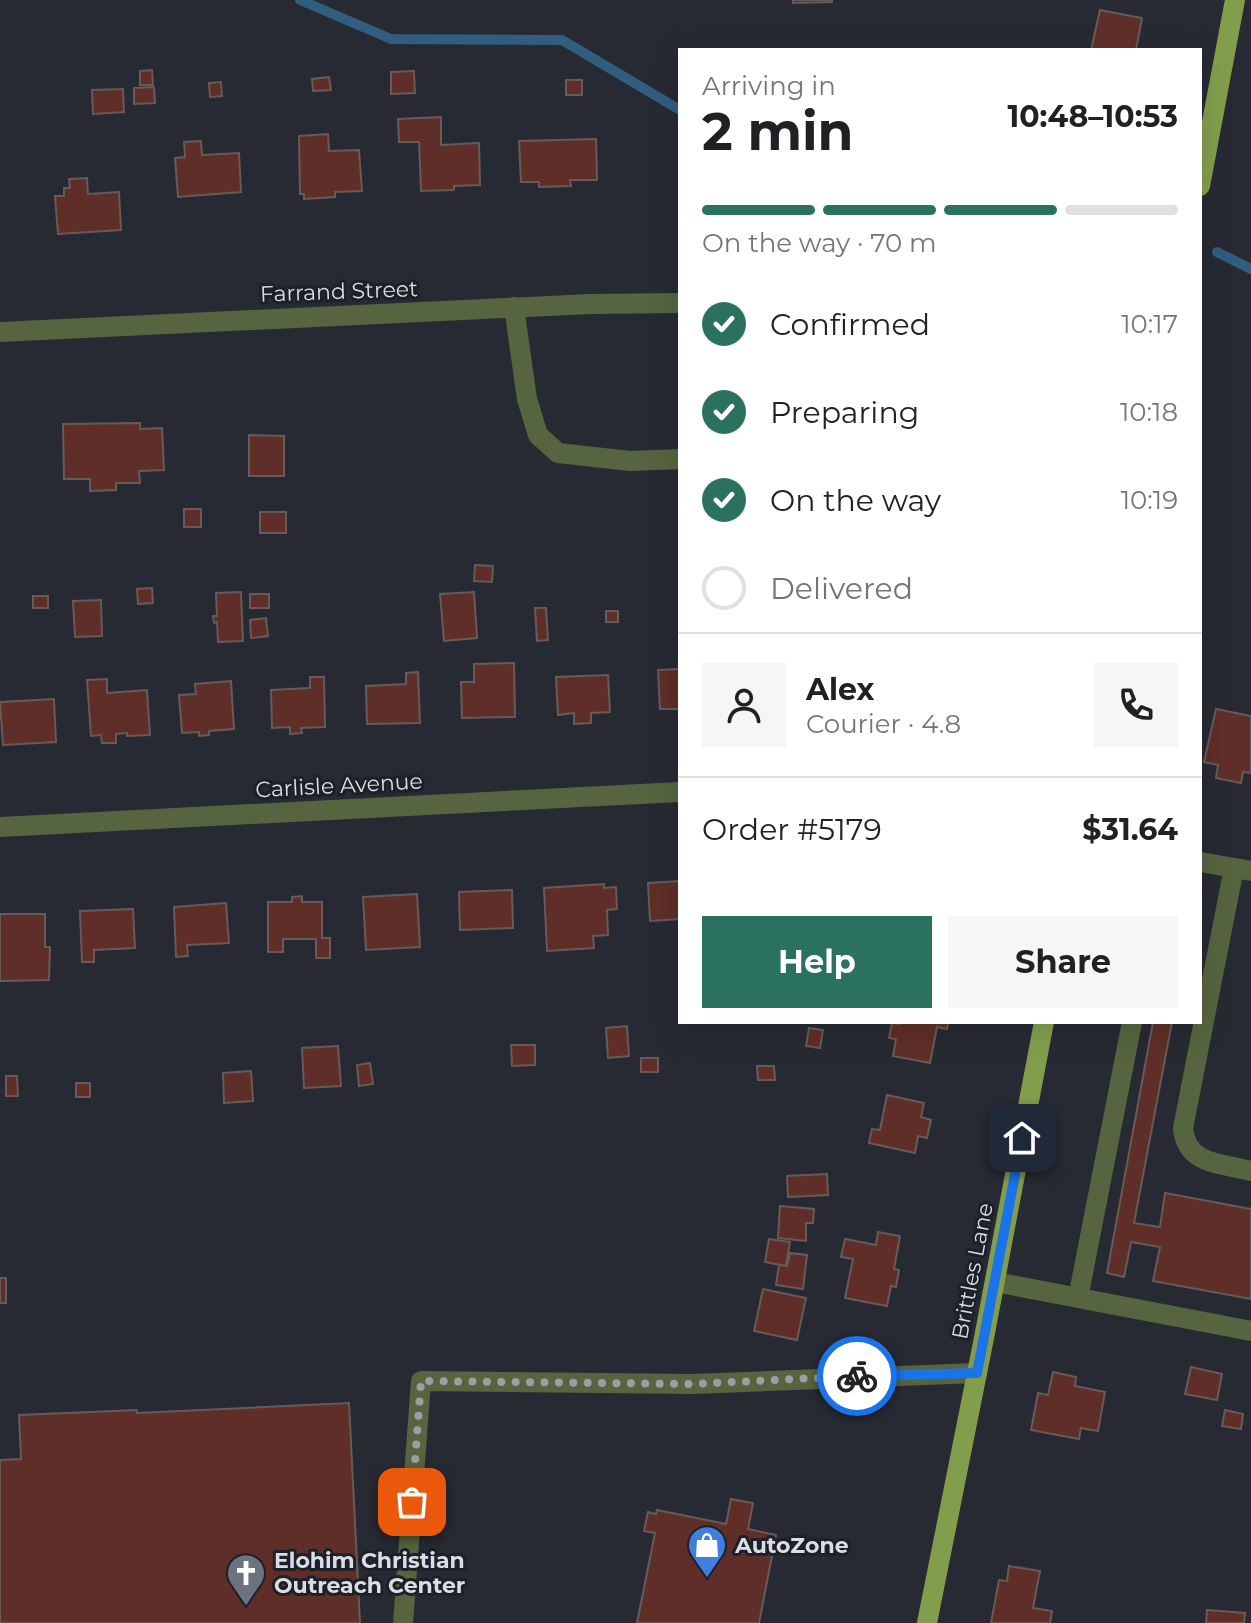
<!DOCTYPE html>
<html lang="en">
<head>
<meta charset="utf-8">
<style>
	:root { --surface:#fff; --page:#f6f6f6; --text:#202124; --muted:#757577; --line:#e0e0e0; --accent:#2a725e }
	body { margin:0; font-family:Montserrat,sans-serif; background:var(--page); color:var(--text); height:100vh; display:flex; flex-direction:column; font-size:30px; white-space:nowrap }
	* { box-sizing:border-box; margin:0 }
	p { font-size:26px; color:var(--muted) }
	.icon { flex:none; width:44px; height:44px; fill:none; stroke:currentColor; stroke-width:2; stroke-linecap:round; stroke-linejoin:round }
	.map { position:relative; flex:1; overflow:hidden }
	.panel { position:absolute; left:678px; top:48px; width:524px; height:976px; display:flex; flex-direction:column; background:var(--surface); border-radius:0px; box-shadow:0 8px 32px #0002 }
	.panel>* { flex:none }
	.pin { position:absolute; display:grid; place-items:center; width:68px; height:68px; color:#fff; margin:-34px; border-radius:16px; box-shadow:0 4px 12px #0006 }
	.courier { position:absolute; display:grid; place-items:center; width:80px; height:80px; margin:-40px; border:6px solid #1a73e8; border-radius:50%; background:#fff; color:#222; box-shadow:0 2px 10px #0007 }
	.summary em { font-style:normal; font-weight:700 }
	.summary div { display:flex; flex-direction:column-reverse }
	.summary { display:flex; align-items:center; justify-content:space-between; height:136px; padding:0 24px }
	h1 { font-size:52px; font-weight:700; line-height:60px }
	.bar { display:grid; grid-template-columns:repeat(4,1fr); gap:12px 8px; align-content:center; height:96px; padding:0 24px }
	.bar i { height:10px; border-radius:6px; background:var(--line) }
	.bar .selected { background:var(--accent) }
	.bar p { grid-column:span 4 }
	.line { display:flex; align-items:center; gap:20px; padding:0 24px; border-top:2px solid var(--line) }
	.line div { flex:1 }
	.round { display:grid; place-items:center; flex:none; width:84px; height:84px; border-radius:0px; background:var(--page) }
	ol { padding:0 24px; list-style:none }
	li { display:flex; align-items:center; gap:24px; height:88px }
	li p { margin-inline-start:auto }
	li .icon { padding:8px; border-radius:50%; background:var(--accent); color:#fff; stroke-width:4 }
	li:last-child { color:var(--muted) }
	li i { width:44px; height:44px; border:4px solid var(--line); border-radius:50% }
	.cta { display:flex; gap:16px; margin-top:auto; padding:16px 24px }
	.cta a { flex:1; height:92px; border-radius:0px; background:var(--accent); color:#fff; font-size:32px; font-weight:700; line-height:92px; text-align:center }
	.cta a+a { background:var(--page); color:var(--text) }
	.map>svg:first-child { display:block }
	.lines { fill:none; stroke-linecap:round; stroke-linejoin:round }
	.stream { stroke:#315d7e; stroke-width:10 }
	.building { fill:#5f2e28; stroke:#675b59; stroke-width:2 }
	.minor { stroke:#56653f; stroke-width:20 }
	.major { stroke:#829e4d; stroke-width:20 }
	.done { stroke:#9d9ea5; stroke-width:8; stroke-dasharray:0 14.4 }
	.route { stroke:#1a73e8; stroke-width:10 }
	.labels { text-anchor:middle; stroke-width:6; stroke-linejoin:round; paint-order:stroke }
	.street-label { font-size:22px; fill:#dcdde3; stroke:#1e2029 }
	.poi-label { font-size:22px; font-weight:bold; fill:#dcdde3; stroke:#1e2029; text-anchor:start }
</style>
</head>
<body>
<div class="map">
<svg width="1251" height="1623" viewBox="0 0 1251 1623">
	<rect width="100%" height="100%" fill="#272a33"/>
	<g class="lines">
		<!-- stream -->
		<g class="stream">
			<polyline points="300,0 391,39 562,40 680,110"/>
			<polyline points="1217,252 1251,269"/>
		</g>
	</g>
	<!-- building -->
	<g class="building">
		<polygon points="793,0 832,0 832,2 793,3"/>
		<polygon points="1100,10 1142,18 1136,50 1091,50"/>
		<polygon points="152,70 153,85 140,85 140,71"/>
		<polygon points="414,71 415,93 391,94 391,72"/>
		<polygon points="329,77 331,90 313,91 312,79"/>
		<rect x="566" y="80" width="16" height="15"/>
		<polygon points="221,82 222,96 210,97 209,83"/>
		<polygon points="154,87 155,103 134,104 134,88"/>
		<polygon points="123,89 124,112 93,114 92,90"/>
		<polygon points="441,117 441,145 479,143 480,185 454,186 454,190 421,191 419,142 399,142 398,119"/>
		<polygon points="328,134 329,151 359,150 362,191 335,192 335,197 304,199 304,194 300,194 299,136"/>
		<polygon points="596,139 597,180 570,180 571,186 539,187 539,182 521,182 519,141"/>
		<polygon points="201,141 202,155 239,153 241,192 178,197 175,158 185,157 184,142"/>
		<polygon points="87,178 88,194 119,192 121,230 58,234 55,196 64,196 64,188 70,188 69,179"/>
		<polygon points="140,423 140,429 162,428 164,470 139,471 140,483 116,483 116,490 90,491 90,479 64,479 63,424"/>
		<polygon points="249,435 284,436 284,476 249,476"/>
		<rect x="184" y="509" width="17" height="18"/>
		<rect x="260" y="512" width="26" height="21"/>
		<polygon points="475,565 493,566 492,582 474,581"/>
		<polygon points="152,588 153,603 138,604 137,589"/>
		<polygon points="241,592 243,641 218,642 217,622 214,623 213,616 217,616 216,593"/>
		<polygon points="474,592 477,638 444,641 440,594"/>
		<rect x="250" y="594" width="19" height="14"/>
		<rect x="33" y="596" width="15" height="12"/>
		<polygon points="101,600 102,636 75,637 73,601"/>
		<polygon points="535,608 546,608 548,640 537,641"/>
		<rect x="606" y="611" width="12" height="11"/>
		<polygon points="266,618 268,636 251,638 250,620"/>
		<polygon points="514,663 515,717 462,718 461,682 474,682 474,664"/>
		<polygon points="680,669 680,709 660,709 658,670"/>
		<polygon points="418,672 420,723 367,724 366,686 406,684 406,673"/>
		<polygon points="608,675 610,712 591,713 591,723 574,724 574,713 558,715 556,677"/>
		<polygon points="310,677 324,677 325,727 301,728 302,733 290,734 290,727 272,728 271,690 310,688"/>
		<polygon points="107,679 107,693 147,690 150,735 127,736 127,733 116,734 116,743 102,743 101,735 91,736 87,680"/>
		<polygon points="231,681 234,729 209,731 209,735 199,736 199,732 182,733 179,695 196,694 195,684"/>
		<polygon points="54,699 56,742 3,745 0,702"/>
		<polygon points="1216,709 1251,716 1251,773 1243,772 1241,783 1216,778 1218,765 1204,762"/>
		<polygon points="680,881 680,919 650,921 648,883"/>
		<polygon points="604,884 604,888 616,887 617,909 607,910 608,935 593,936 594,948 547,951 544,888"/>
		<polygon points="512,890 513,928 460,930 459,892"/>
		<polygon points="417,894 420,947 366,950 363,897"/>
		<polygon points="302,896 302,902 322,902 322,938 330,938 330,958 316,958 316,939 283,939 283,952 268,952 268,902 292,902 292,897"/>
		<polygon points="226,903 229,943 187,945 188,956 176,957 174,907"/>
		<polygon points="133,909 135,948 94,950 94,962 82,962 80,911"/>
		<polygon points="0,914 45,914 45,947 50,947 49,980 0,981"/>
		<polygon points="901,1022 948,1022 947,1029 937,1027 930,1063 893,1056 896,1039 889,1038 892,1023 900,1024"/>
		<polygon points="1153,1022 1172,1022 1134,1223 1160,1227 1165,1193 1251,1209 1251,1299 1153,1281 1160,1247 1131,1242 1124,1277 1107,1273"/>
		<polygon points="627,1026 629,1056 608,1058 606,1028"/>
		<polygon points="809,1028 823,1030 820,1048 806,1046"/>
		<polygon points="511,1045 535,1045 535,1065 512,1066"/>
		<polygon points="338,1046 341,1086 304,1088 302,1048"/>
		<rect x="641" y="1058" width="17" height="14"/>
		<polygon points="370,1063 373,1084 359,1086 357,1065"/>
		<polygon points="757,1066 774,1066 775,1080 758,1080"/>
		<polygon points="251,1071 253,1101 224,1103 223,1073"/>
		<polygon points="6,1076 17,1076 18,1096 6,1096"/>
		<rect x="76" y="1083" width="14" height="14"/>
		<polygon points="887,1095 924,1103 921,1117 931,1120 927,1138 918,1136 915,1153 869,1143 872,1129 880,1130"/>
		<polygon points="827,1174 828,1195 788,1197 787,1176"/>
		<polygon points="780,1206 814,1209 813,1223 806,1223 806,1241 778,1238"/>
		<polygon points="878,1232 900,1236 894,1269 899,1270 896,1287 891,1286 887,1306 845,1298 853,1259 841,1257 845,1239 876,1245"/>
		<polygon points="769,1239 790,1242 786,1266 765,1262"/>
		<polygon points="790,1253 807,1255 803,1289 776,1285 779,1265 787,1266"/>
		<rect x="0" y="1278" width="6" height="25"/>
		<polygon points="763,1289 806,1298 797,1340 754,1331"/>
		<polygon points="1191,1367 1222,1374 1217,1400 1185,1394"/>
		<polygon points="1053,1372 1076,1377 1075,1386 1105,1392 1098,1431 1081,1428 1079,1439 1031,1430 1038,1393 1048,1395"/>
		<polygon points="349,1403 360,1623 0,1623 0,1460 21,1459 19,1415 137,1410 137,1413"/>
		<polygon points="1225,1410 1243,1414 1241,1429 1222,1426"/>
		<polygon points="731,1499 753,1503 748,1529 776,1535 759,1623 637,1623 655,1533 644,1531 648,1512 656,1514 657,1510 726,1524"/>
		<polygon points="1009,1566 1040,1571 1033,1608 1052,1611 1050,1623 991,1623 999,1580 1007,1581"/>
		<polygon points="1207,1610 1245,1613 1244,1623 1206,1623"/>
	</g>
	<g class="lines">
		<!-- minor -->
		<g class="minor">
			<polyline points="514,307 527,399 538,435 558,453 630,461 680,459"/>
			<polyline points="0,332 590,304 680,303"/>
			<polyline points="0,827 680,792"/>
			<polyline points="1200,862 1251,871"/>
			<path d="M1234,868L1183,1128C1186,1165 1221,1163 1251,1171"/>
			<polyline points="995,1282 1251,1331"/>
			<polyline points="1078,1298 1132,1022"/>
			<polyline points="403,1623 421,1381 693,1384 977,1373"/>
		</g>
		<!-- major -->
		<g class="major">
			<polyline points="1200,186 1235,0"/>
			<polyline points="927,1623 984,1338 1044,1022"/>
		</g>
	</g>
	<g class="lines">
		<!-- done -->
		<polyline class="done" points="412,1502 421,1381 693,1384 857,1376"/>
		<!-- route -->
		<polyline class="route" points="857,1376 977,1373 1022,1138"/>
	</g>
	<!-- icons -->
	<defs>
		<g id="shop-pin" transform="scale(2)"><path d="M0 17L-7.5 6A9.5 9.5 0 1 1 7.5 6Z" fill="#3f7fe0" stroke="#1e2029"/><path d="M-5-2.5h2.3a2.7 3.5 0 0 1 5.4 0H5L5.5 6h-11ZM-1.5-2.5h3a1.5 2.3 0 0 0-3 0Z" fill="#fff"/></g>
		<g id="church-pin" transform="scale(2)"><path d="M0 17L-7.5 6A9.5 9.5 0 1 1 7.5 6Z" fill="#6b7280" stroke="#1e2029"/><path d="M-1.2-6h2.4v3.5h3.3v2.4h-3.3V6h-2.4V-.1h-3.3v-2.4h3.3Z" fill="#fff"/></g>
	</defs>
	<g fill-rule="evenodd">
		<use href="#shop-pin" x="707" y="1545"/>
		<use href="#church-pin" x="246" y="1573"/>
	</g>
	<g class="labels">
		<!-- street labels -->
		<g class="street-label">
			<text transform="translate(339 291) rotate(-2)" y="8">Farrand Street</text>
			<text transform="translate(339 785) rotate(-3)" y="8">Carlisle Avenue</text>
			<text transform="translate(972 1271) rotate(-79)" y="8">Brittles Lane</text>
		</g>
		<!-- poi labels -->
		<g class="poi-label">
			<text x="735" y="1553">AutoZone</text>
			<text x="274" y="1568">Elohim Christian<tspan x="274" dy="25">Outreach Center</tspan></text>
		</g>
	</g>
</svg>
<div class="pin" style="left:412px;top:1502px;background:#ea580c"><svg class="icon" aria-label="bag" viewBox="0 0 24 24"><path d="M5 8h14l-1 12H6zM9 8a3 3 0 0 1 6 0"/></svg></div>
<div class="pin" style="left:1022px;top:1138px;background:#1f2937"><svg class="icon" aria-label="home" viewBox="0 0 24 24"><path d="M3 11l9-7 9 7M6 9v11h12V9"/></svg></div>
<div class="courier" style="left:857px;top:1376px"><svg class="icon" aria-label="bike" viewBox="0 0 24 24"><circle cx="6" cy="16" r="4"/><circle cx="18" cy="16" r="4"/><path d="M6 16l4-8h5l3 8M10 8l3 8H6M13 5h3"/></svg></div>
<section class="panel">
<div class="summary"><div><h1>2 min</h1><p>Arriving in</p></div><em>10:48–10:53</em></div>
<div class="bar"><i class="selected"></i><i class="selected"></i><i class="selected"></i><i></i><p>On the way · 70 m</p></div>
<ol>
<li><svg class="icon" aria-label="check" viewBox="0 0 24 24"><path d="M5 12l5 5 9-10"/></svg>Confirmed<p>10:17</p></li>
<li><svg class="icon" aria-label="check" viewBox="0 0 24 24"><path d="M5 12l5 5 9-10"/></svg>Preparing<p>10:18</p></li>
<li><svg class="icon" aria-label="check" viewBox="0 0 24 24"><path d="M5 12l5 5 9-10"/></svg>On the way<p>10:19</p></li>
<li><i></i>Delivered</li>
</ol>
<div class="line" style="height:144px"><a class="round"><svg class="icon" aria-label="person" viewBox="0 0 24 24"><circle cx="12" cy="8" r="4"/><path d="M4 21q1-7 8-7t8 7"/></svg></a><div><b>Alex</b><p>Courier · 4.8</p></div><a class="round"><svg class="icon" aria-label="phone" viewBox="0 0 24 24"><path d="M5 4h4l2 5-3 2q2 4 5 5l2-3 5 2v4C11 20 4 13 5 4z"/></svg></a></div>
<div class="line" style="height:104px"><div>Order #5179</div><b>$31.64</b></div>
<div class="cta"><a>Help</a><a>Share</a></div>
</section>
</div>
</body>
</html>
